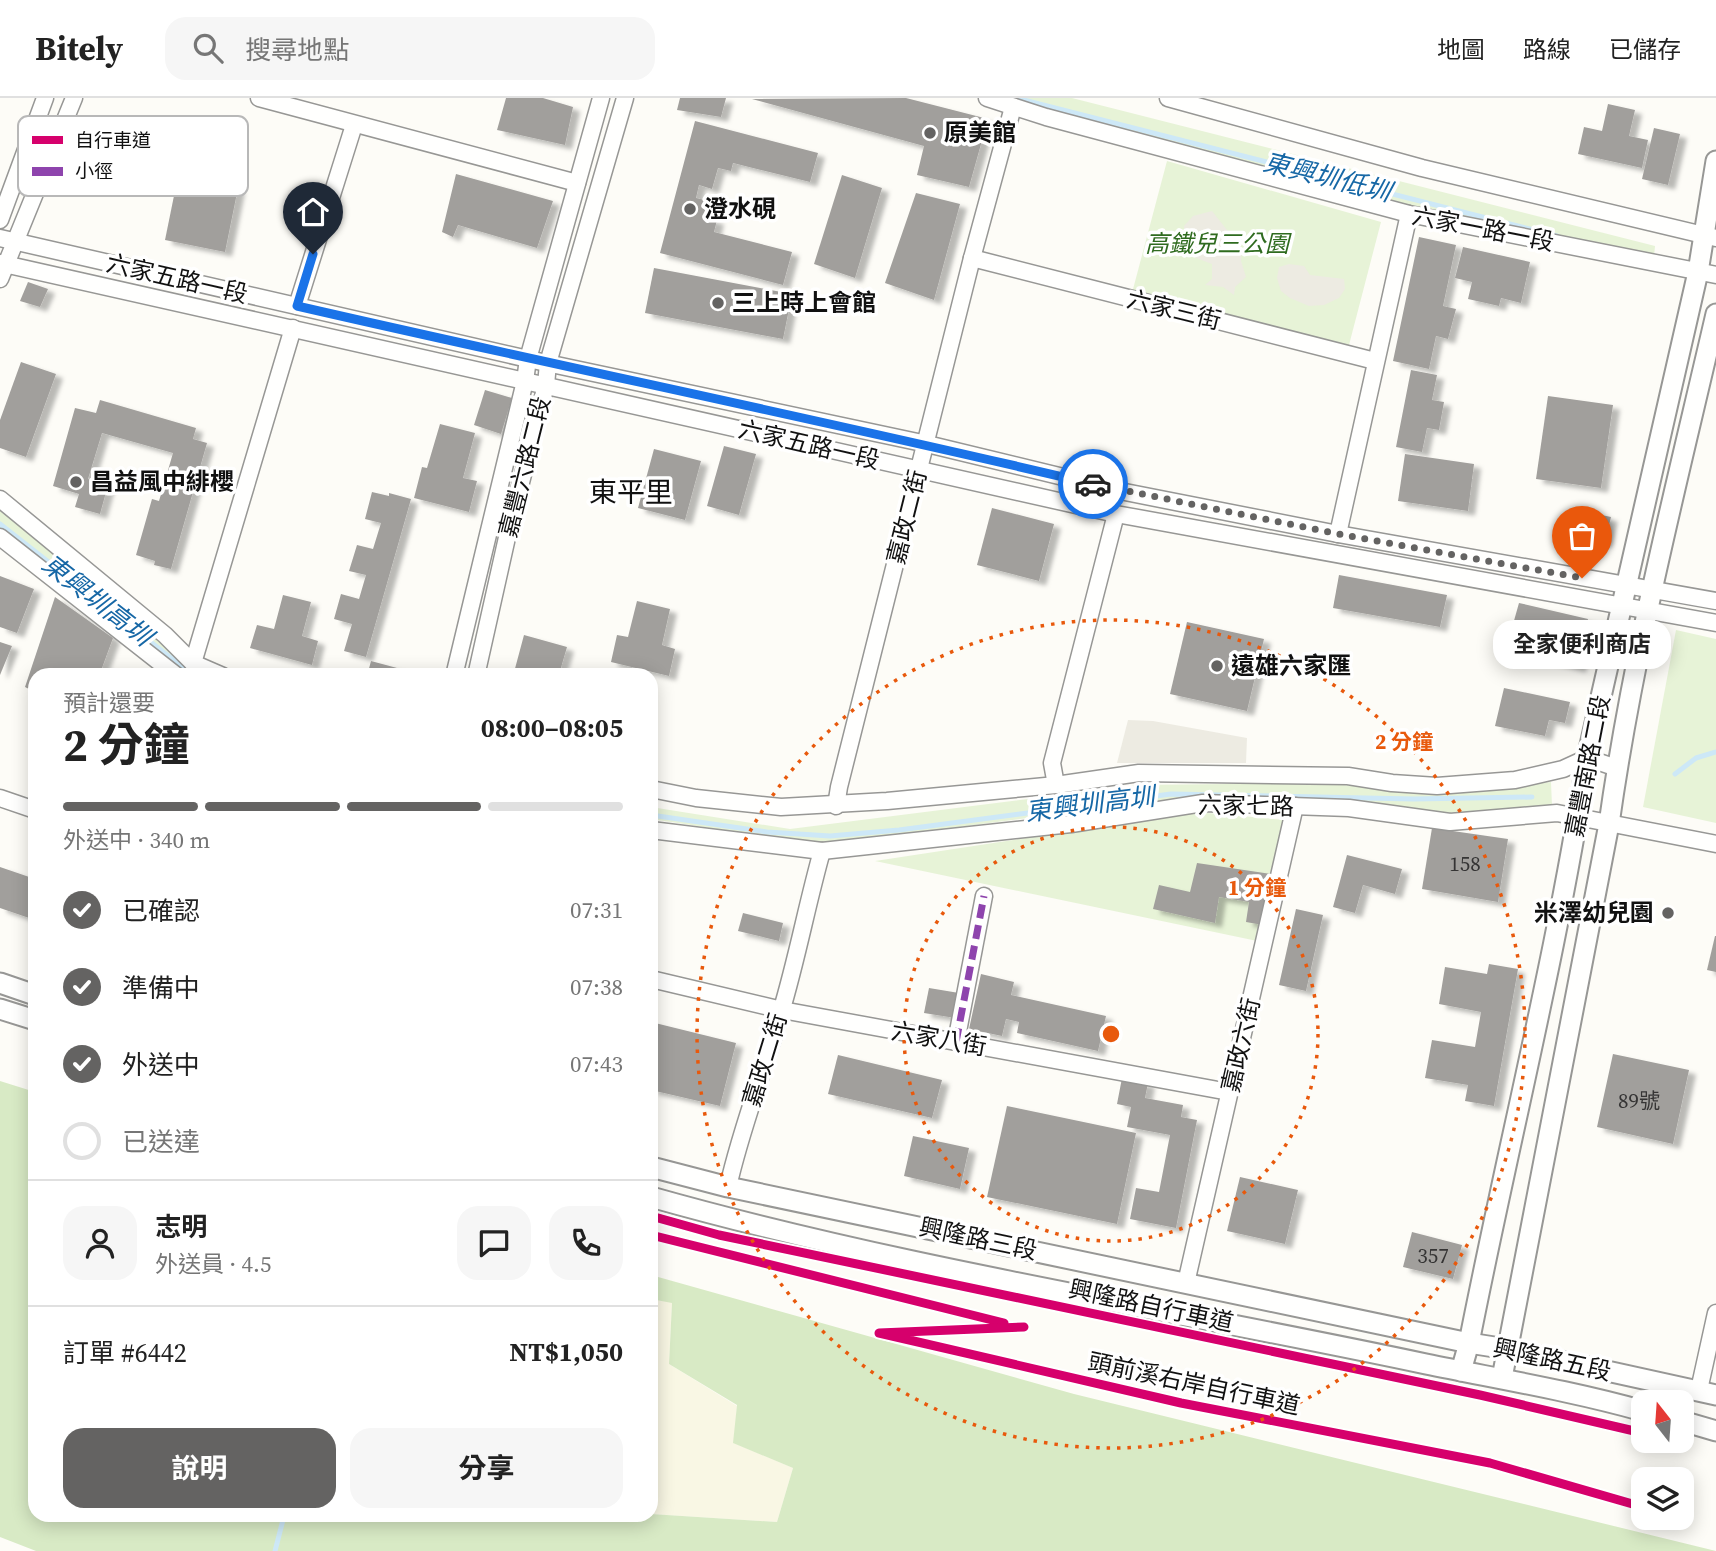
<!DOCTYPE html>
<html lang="zh-TW">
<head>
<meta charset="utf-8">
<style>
	:root { --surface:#fff; --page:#f6f6f6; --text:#222; --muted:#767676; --line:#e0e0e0; --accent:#646362 }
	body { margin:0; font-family:"Source Serif 4","Noto Sans TC",serif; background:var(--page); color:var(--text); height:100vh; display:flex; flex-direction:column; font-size:26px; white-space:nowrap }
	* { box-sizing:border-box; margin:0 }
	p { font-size:23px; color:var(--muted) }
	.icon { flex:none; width:38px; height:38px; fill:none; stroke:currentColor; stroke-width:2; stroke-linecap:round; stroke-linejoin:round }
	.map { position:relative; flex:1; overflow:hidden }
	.sheet { position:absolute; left:28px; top:570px; width:630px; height:854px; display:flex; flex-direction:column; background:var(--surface); border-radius:21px; box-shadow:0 4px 18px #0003 }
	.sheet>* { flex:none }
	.needle { width:46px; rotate:343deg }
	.fabs { position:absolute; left:1631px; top:1292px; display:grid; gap:14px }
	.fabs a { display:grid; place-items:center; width:63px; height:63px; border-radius:14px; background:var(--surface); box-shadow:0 4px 18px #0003; font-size:35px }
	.pin { position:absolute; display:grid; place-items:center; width:60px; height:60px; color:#fff; margin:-72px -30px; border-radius:50% 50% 50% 0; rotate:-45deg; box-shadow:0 0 7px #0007 }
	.pin .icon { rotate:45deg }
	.courier { position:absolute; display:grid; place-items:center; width:70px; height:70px; margin:-35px; border:5px solid #1a73e8; border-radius:50%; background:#fff; color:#222; box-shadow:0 2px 9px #0007 }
	.bubble { position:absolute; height:49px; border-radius:21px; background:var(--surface); box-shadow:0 4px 18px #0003; font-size:23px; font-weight:700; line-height:49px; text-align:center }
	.head em { font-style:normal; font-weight:700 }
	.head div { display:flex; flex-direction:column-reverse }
	.head { display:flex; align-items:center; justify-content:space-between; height:119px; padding:0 35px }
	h1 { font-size:46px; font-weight:700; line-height:52px }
	.bar { display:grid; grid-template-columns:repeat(4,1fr); gap:10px 7px; align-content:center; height:84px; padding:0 35px }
	.bar i { height:9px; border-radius:5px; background:var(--line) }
	.bar .current { background:var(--accent) }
	.bar p { grid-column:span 4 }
	.line { display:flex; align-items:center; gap:18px; padding:0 35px; border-top:2px solid var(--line) }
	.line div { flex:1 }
	.round { display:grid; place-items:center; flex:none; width:74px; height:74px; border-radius:21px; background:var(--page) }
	ol { padding:0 35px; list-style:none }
	li { display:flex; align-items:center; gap:21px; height:77px }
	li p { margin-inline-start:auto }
	li .icon { padding:7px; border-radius:50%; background:var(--accent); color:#fff; stroke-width:4 }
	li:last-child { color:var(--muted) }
	li i { width:38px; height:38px; border:4px solid var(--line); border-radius:50% }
	.primary-button { display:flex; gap:14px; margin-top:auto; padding:14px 35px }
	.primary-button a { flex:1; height:80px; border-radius:21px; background:var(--accent); color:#fff; font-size:28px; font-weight:700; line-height:80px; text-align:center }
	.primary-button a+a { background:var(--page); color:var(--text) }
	header { display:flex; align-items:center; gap:42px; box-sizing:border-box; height:98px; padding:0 35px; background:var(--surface); border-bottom:2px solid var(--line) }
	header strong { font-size:33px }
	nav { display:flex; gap:38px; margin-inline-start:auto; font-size:24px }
	.search { width:490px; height:63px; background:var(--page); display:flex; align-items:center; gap:18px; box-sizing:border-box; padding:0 24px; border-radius:21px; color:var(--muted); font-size:26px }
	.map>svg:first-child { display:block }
	.farmland { fill:#f9f7e4 }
	.green { fill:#e7f3d7 }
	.forest { fill:#d8eac5 }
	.plaza { fill:#edebe2 }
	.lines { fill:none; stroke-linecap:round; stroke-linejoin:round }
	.stream { stroke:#cde8f7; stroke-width:5 }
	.building { fill:#a19f9c; filter:url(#shadow) }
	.minor-casing { stroke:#979795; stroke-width:19 }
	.tertiary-casing { stroke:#979795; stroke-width:23 }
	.minor { stroke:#fffffe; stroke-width:16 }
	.tertiary { stroke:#fffffe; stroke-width:19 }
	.quiet { stroke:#8e44ad; stroke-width:7; stroke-dasharray:14 7; stroke-linecap:butt }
	.cycleway-casing { stroke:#fff; stroke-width:13 }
	.cycleway { stroke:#d6006c; stroke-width:9 }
	.done { stroke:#646362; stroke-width:7; stroke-dasharray:0 12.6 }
	.route { stroke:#1a73e8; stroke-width:9 }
	.ring { fill:none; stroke:#e8590c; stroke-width:3.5; stroke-dasharray:3.5 7 }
	.poi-dot { fill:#646362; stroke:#fff; stroke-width:2.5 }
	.labels { text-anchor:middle; stroke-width:7; stroke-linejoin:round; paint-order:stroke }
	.number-label { font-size:21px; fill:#353434 }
	.poi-label { font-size:24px; font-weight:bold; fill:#111; stroke:#fff; text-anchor:start }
	.street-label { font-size:24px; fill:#111; stroke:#fff }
	.park-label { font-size:24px; font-style:italic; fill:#2f6b1f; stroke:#fff }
	.water-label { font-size:26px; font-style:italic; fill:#1768a6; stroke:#fff }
	.quarter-label { font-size:28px; fill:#111; stroke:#fff }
	.key { fill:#fff; stroke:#b8b8b8; stroke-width:2 }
	.key-label { font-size:19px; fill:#111 }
	.centre { fill:#e8590c; stroke:#fff; stroke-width:3.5 }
	.ring-label { font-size:21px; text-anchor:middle; font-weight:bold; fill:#e8590c; stroke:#fff; stroke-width:7; stroke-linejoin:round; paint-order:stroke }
</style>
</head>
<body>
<header>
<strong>Bitely</strong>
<div class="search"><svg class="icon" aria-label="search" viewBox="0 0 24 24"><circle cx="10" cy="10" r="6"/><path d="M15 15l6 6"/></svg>搜尋地點</div>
<nav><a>地圖</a><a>路線</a><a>已儲存</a></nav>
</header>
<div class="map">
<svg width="1716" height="1453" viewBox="0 0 1716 1453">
	<defs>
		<filter id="shadow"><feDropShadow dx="7" dy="4.5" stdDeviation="2" flood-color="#0004"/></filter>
	</defs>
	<rect width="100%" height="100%" fill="#fdfcf7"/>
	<!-- farmland -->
	<polygon class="farmland" points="651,1201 672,1204 669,1266 737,1308 734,1345 793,1370 777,1424 651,1416"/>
	<!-- green -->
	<g class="green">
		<polygon points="989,0 1072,0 1655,148 1653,170 1009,7"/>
		<polygon points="1167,63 1381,124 1349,247 1132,195"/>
		<polygon points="0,411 199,570 213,577 183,577 0,434"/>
		<polygon points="1676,532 1716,541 1716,725 1643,709"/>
		<polygon points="1551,684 1552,708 1450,715 1330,703 1173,701 837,745 803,744 651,721 651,709 790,731 1138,687 1312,685 1451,694"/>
		<polygon points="1196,714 1285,722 1262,844 875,763"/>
	</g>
	<!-- forest -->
	<polygon class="forest" points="0,983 35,994 35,1418 651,1416 777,1424 793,1370 733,1345 737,1307 669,1266 672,1205 651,1201 651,1177 1074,1296 1716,1453 36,1453 0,1439"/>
	<!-- plaza -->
	<g class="plaza">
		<polygon points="1212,113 1242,151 1241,163 1246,179 1235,189 1234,197 1223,189 1205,187 1212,181 1212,166 1191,158 1185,147 1184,128 1193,118"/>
		<polygon points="1289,166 1304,168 1310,177 1344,181 1345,191 1339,200 1324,207 1309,208 1290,200 1281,193 1277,180 1279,169"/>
		<polygon points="1128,622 1153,623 1247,640 1246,665 1117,665"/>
	</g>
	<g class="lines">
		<!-- stream -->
		<g class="stream">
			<polyline points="1016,0 1557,138"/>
			<polyline points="0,426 194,578"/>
			<polyline points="1675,676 1696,660 1716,654"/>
			<polyline points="651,717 767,734 830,738 899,732 1171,696 1414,701 1532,699"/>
			<polyline points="275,1453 284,1418"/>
		</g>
	</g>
	<!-- building -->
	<g class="building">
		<polygon points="506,0 543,0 573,9 565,47 497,32"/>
		<polygon points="680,0 726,0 721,19 677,12"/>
		<polygon points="906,0 988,21 969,89 917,77 924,48 752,1"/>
		<polygon points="1608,6 1635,12 1629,38 1648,42 1642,70 1578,56 1584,29 1602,33"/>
		<polygon points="695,23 818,55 810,84 733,65 731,73 718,70 712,91 699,87 696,100 709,103 705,119 717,122 714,134 792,154 783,187 660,155"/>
		<polygon points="1654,30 1680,36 1668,87 1642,81"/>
		<polygon points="456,76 553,103 537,150 458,127 453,139 442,134"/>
		<polygon points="842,77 882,90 855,180 814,166"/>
		<polygon points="178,78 238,90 225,154 165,142"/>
		<polygon points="916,95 960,106 934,202 885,185"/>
		<polygon points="1419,139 1456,147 1443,208 1456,211 1448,241 1436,238 1429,271 1393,263"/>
		<polygon points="1463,149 1530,164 1521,205 1501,200 1499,208 1468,201 1472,184 1455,180"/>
		<polygon points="654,170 792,196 783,241 645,215"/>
		<polygon points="28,184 48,191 40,209 20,203"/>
		<polygon points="21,264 56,276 26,359 0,350 0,322"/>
		<polygon points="1411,272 1437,277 1432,302 1444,304 1439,332 1427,330 1422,354 1396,349"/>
		<polygon points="485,292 512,300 501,336 474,327"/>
		<polygon points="1548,298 1613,307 1601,390 1536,381"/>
		<polygon points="100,302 196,330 193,341 207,345 171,471 154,467 155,463 136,457 152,401 159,403 173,355 102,335 88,381 108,387 100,416 75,409 79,396 53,388 75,310 96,315"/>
		<polygon points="440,326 475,335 463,380 477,383 469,414 414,400 422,369 427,370"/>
		<polygon points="724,348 756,356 739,417 707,408"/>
		<polygon points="654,351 701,363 685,422 638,410"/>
		<polygon points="1405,356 1474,366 1468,413 1398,403"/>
		<polygon points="372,394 389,398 389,395 411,401 366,559 344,553 352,526 334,521 341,496 359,501 366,477 349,473 357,447 373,451 381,425 365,421"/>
		<polygon points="992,410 1054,426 1039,483 977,467"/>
		<polygon points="1573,411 1611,419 1605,445 1568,437"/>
		<polygon points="1339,477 1447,497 1440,529 1333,510"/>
		<polygon points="0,478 34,491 17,535 0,529"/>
		<polygon points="283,497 311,504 302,538 318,543 312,567 250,550 257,527 274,531"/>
		<polygon points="55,499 113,540 99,578 35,578 35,594 25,589"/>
		<polygon points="637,503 670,511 662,547 675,551 669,578 611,564 617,537 628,539"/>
		<polygon points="1519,505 1588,521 1579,570 1506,551"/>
		<polygon points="1187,524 1264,541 1247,613 1170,596"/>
		<polygon points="524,537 567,549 560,573 576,578 513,578"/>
		<polygon points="0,544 12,548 0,577"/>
		<polygon points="371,563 423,577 423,578 367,578"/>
		<polygon points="1504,590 1570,604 1565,625 1549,622 1545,638 1495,628"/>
		<polygon points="1432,730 1508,741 1498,804 1422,791"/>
		<polygon points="1347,757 1402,771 1395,796 1363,787 1355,815 1333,809"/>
		<polygon points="1197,765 1271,776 1263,827 1246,824 1249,804 1219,799 1215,825 1153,811 1159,787 1190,794"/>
		<polygon points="0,769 35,781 35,822 0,810"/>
		<polygon points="1296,811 1323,817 1306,893 1279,887"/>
		<polygon points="743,815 783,825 779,843 738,833"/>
		<polygon points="1715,838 1716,838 1716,874 1707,872"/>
		<polygon points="1489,866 1518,871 1494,1008 1465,1003 1468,987 1425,980 1432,942 1475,949 1481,914 1439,906 1445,869 1487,876"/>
		<polygon points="981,876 1014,884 1011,897 1106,918 1098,953 1017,935 1019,924 1006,921 1002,938 969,931"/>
		<polygon points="929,890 959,895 955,920 924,915"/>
		<polygon points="651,924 736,945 720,1008 651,992"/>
		<polygon points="1613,956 1689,972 1673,1046 1597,1029"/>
		<polygon points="838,957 942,982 932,1020 828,996"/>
		<polygon points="1122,980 1148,985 1145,1000 1183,1007 1181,1019 1197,1022 1176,1130 1130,1121 1136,1090 1159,1094 1170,1037 1127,1029 1131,1009 1117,1006"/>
		<polygon points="1007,1008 1136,1035 1117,1126 987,1099"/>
		<polygon points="913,1038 969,1050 960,1091 904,1078"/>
		<polygon points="1240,1079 1298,1092 1285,1146 1227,1133"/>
		<polygon points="1412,1134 1462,1147 1453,1181 1403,1169"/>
	</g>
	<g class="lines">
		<!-- minor casing -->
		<g class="minor-casing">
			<g id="minor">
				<polyline points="259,0 577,85"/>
				<polyline points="987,0 1046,19 1409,116 1716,177"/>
				<polyline points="1168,0 1422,70 1716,140"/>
				<polyline points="0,122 45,0"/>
				<polyline points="0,140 528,261 927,346 1125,394 1338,436 1716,503"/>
				<polyline points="972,160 1375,263"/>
				<polyline points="0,165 1116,416 1716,525"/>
				<polyline points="0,181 74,0"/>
				<polyline points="297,208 354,27"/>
				<polyline points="0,401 165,537 193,565 223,578"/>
				<polyline points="1338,436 1409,116"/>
				<polyline points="0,439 177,578"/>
				<polyline points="193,565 293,230"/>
				<polyline points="454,578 525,283 528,261 601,0"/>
				<polyline points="476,578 508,435 546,287 548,265 625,0"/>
				<polyline points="1056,687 1052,665 1116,416"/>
				<polyline points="651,691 696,700 781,709 887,703 1056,687 1139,675 1348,678 1392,685 1437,688 1515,682 1563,671 1587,660 1617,670"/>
				<polyline points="0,700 35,712"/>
				<polyline points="836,708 839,689 972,160 1013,9"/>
				<polyline points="651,732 822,753 1071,726 1203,705 1349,710 1450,724 1557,715 1716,746"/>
				<polyline points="651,881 782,912 1229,994"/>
				<polyline points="956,944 984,798"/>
				<path d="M728,1089C741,1030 764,973 781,914C797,861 807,806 822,753"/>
				<polyline points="1186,1185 1295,708"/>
				<polyline points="1699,1292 1716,1215"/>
			</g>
		</g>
		<!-- tertiary casing -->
		<g class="tertiary-casing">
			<g id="tertiary">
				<polyline points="0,885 35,897"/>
				<polyline points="0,911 35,922"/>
				<polyline points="651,1069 728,1089 1469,1245 1507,1251 1716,1297"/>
				<path d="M651,1099C906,1171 1168,1211 1426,1266C1499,1281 1572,1293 1643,1313"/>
				<path d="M1461,1273L1469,1245C1507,1051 1557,856 1587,660L1698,174L1716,63"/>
				<path d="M1502,1280L1609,726C1633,554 1677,385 1716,216"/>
				<polyline points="1682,1323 1716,1333"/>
			</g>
		</g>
		<!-- minor -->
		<use href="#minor" class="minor"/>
		<!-- tertiary -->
		<use href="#tertiary" class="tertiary"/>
		<!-- quiet -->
		<polyline class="quiet" points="956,944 984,798"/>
		<!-- cycleway casing -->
		<g class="cycleway-casing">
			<g id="cycleway">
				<polyline points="651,1118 719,1137 1480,1297 1643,1335"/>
				<polyline points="651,1137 1004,1225"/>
				<polyline points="1024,1229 879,1235 1181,1305 1490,1365 1643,1409"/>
			</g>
		</g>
		<!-- cycleway -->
		<use href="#cycleway" class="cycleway"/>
	</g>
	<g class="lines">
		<!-- done -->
		<polyline class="done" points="1093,386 1338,436 1582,480"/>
		<!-- route -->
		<path class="route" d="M313,156L297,208C562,269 828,323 1093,386"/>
	</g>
	<!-- distance rings -->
	<g class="ring">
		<circle cx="1111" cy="936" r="207"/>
		<circle cx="1111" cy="936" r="414"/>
	</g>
	<!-- markers -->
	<g class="poi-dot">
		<circle cx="930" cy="35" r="7"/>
		<circle cx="690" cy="111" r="7"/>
		<circle cx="718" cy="205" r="7"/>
		<circle cx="76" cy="384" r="7"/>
		<circle cx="1217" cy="568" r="7"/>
		<circle cx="1668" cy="815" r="7"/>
	</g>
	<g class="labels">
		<!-- number labels -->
		<g class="number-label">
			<text x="1465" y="773">158</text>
			<text x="1639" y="1010">89號</text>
			<text x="1433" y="1165">357</text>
		</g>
		<!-- poi labels -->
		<g class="poi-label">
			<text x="944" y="43">原美館</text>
			<text x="704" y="119">澄水硯</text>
			<text x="732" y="213">三上時上會館</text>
			<text x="90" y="392">昌益風中緋櫻</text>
			<text x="1231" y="576">遠雄六家匯</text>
			<text x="1654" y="823" text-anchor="end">米澤幼兒園</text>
		</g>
		<!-- street labels -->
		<g class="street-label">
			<text transform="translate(1483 131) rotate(11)" y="8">六家一路一段</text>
			<text transform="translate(177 181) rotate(13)" y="8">六家五路一段</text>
			<text transform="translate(1174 212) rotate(14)" y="8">六家三街</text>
			<text transform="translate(809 347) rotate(13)" y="8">六家五路一段</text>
			<text transform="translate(525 369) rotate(-76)" y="8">嘉豐六路二段</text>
			<text transform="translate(907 419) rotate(-76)" y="8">嘉政二街</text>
			<text transform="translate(1588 668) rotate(-79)" y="8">嘉豐南路二段</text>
			<text transform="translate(1246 708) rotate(1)" y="8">六家七路</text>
			<text transform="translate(939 941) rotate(10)" y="8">六家八街</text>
			<text transform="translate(1241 947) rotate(-77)" y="8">嘉政六街</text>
			<text transform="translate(765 962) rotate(-73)" y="8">嘉政二街</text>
			<text transform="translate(978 1141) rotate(12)" y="8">興隆路三段</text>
			<text transform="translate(1151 1208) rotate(12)" y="8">興隆路自行車道</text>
			<text transform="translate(1552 1262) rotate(12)" y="8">興隆路五段</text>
			<text transform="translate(1194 1286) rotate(12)" y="8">頭前溪右岸自行車道</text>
		</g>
		<!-- park labels -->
		<g class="park-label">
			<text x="1217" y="154">高鐵兒三公園</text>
		</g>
		<!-- water labels -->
		<g class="water-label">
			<text transform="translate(1327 79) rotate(14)" y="9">東興圳低圳</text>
			<text transform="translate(97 502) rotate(38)" y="9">東興圳高圳</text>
			<text transform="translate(1090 706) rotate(-7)" y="9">東興圳高圳</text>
		</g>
		<!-- quarter labels -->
		<g class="quarter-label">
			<text x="631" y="404">東平里</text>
		</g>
	</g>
	<!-- legend -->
	<rect x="18" y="18" width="230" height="80" rx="10" class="key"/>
	<rect x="32" y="38" width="31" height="8" fill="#d6006c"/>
	<rect x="32" y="69" width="31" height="9" fill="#8e44ad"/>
	<g class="key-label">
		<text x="75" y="49">自行車道</text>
		<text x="75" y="80">小徑</text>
	</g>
	<circle cx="1111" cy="936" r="10" class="centre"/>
	<g class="ring-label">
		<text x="1404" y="651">2 分鐘</text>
		<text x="1257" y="797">1 分鐘</text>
	</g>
</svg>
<div class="fabs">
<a><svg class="needle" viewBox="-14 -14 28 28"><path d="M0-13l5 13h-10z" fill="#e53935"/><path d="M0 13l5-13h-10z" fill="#767676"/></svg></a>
<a><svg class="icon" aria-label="layers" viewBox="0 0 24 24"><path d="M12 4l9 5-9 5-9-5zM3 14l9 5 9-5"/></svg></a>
</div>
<div class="pin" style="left:1582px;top:480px;background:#ea580c"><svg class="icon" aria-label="bag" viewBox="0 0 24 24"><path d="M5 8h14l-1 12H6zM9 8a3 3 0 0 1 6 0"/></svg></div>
<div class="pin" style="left:313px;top:156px;background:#1f2937"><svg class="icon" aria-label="home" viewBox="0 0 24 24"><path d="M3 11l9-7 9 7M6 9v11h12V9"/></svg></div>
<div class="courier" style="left:1093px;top:386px"><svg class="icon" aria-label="car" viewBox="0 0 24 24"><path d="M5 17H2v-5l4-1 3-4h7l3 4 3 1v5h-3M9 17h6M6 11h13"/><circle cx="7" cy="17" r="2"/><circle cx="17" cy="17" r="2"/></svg></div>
<div class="bubble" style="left:1493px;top:522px;width:178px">全家便利商店</div>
<section class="sheet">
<div class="head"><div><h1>2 分鐘</h1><p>預計還要</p></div><em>08:00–08:05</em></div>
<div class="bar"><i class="current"></i><i class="current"></i><i class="current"></i><i></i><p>外送中 · 340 m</p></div>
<ol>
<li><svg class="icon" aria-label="check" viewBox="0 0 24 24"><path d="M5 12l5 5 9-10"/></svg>已確認<p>07:31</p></li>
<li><svg class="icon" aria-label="check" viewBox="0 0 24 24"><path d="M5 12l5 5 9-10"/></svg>準備中<p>07:38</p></li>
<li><svg class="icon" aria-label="check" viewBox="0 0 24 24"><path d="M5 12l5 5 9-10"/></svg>外送中<p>07:43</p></li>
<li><i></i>已送達</li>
</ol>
<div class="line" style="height:126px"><a class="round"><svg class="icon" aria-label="person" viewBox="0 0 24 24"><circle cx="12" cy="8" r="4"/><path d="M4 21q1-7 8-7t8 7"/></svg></a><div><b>志明</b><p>外送員 · 4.5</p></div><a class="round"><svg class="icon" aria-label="chat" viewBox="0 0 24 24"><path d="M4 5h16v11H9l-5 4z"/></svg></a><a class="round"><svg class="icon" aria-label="phone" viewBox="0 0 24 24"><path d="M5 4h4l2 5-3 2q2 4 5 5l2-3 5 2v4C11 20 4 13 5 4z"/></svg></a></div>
<div class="line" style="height:91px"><div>訂單 #6442</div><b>NT$1,050</b></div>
<div class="primary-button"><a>說明</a><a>分享</a></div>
</section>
</div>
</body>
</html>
